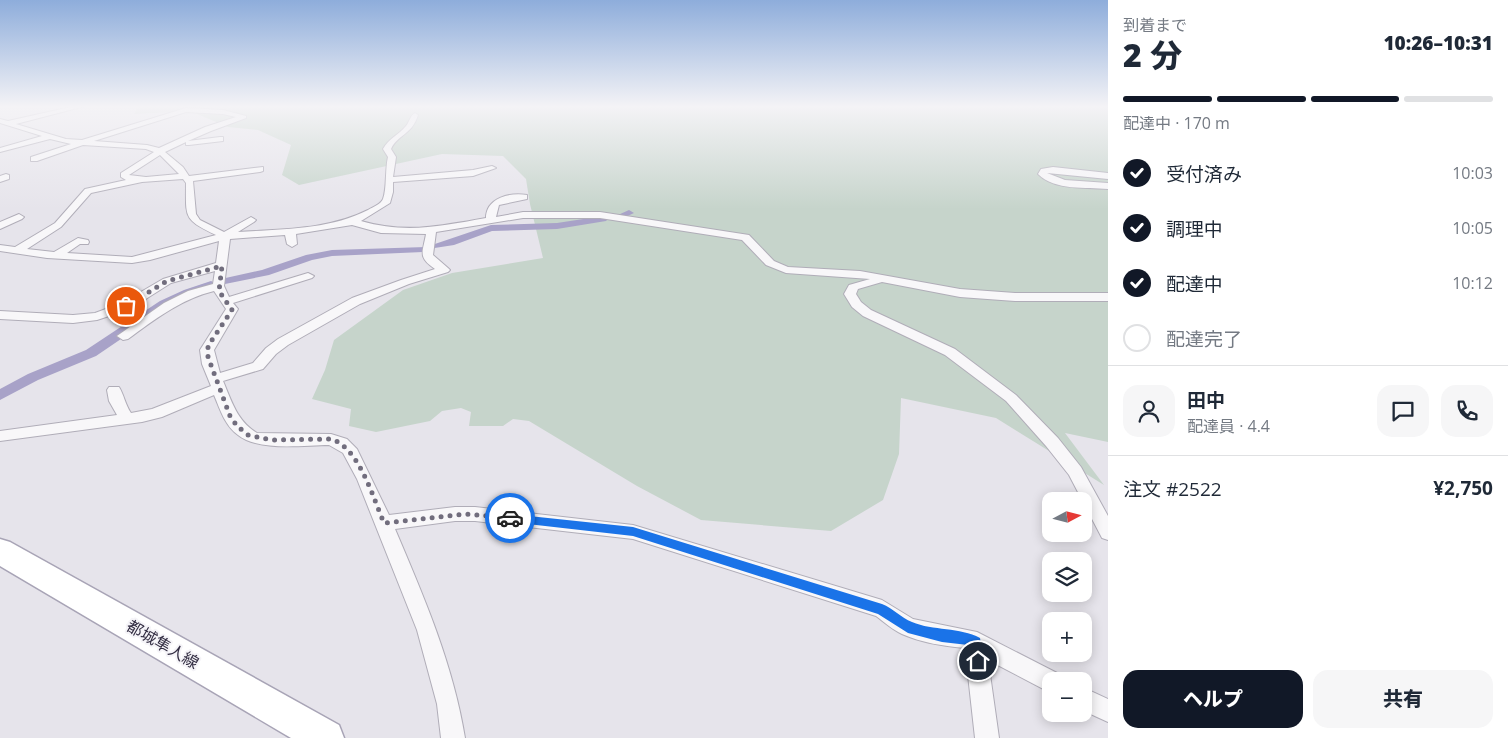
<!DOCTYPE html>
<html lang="ja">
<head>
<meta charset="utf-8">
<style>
	:root { --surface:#fff; --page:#f6f6f7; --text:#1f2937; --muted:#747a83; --line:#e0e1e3; --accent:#111827 }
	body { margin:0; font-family:"Open Sans","Noto Sans JP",sans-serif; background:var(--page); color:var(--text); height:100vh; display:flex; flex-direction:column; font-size:19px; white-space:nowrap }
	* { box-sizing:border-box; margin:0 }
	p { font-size:16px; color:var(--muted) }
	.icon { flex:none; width:28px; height:28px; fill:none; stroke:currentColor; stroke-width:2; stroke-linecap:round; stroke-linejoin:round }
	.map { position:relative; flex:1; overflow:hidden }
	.sheet { display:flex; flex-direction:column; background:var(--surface); width:400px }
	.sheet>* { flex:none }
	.needle { width:32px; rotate:83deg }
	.fabs { position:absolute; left:1042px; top:492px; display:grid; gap:10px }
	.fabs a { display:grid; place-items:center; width:50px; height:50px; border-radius:10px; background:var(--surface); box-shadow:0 2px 12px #0003; font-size:25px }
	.pin { position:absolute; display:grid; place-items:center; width:42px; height:42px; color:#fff; margin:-21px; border:2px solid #fff; border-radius:50%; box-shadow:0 1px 5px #0007 }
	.courier { position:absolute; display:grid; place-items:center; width:50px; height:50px; margin:-25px; border:4px solid #1a73e8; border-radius:50%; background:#fff; color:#222; box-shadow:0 1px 6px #0007 }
	.head em { font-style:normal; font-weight:800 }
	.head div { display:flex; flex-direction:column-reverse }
	.head { display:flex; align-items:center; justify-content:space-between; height:85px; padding:0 15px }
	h1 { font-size:32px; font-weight:800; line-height:38px }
	.bar { display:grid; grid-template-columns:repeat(4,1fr); gap:8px 5px; align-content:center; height:60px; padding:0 15px }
	.bar i { height:6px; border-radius:4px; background:var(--line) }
	.bar .selected { background:var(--accent) }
	.bar p { grid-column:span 4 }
	.line { display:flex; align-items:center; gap:12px; padding:0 15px; border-top:1px solid var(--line) }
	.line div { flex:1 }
	.round { display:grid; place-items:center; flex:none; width:52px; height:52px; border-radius:15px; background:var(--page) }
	ol { padding:0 15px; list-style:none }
	li { display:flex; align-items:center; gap:15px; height:55px }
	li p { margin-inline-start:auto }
	li .icon { padding:5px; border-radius:50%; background:var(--accent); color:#fff; stroke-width:4 }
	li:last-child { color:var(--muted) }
	li i { width:28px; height:28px; border:2px solid var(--line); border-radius:50% }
	.button { display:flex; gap:10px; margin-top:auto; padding:10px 15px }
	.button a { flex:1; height:58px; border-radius:15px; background:var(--accent); color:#fff; font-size:20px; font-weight:800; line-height:58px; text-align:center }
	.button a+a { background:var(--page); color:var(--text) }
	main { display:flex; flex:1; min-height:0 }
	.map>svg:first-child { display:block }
	.green { fill:#c6d4cb }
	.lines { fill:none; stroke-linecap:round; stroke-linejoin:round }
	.canal { fill:#a8a2c8; fill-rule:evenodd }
	.street-casing { stroke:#b0adb8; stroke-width:2 }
	.primary-casing { stroke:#a8a4b6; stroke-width:3 }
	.street { fill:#f8f7f9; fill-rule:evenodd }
	.primary { fill:#fff; fill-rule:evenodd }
	.route { fill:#1a73e8 }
	.done { stroke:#716d7d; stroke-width:5; stroke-dasharray:0 9 }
	.labels { text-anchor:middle; stroke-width:4; stroke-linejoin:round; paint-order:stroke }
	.near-street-label { font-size:16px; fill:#322d42; stroke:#f5f4f8 }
</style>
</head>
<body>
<main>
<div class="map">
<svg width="1108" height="738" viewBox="0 0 1108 738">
	<rect width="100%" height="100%" fill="#e6e4eb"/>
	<!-- green -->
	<polygon class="green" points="142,106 1108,106 1108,442 1065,433 1104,485 996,418 901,398 899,454 883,500 831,531 701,520 637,486 529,421 513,419 503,426 469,426 471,412 461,408 442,411 430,421 376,432 349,426 351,409 312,399 325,370 334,340 403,290 452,273 543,258 530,204 526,179 503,156 442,154 299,185 282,175 291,145 258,130 228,127 190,111 134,114 138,107"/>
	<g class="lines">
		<!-- canal -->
		<g class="canal">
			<polygon points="629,210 634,213 623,218 618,215"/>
			<polygon points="603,216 608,219 606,221 557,229 492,231 454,245 428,249 423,252 332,256 312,260 269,275 225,284 219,281 221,279 262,270 306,255 332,250 426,247 491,225 557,223"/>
			<polygon points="211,281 217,284 215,286 192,294 168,307 96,356 38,380 0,400 0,389 28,374 86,350 160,301 184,290"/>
		</g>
		<!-- street casing -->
		<g class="street-casing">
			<g id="street">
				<path d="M75,106H85L16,124L66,139L82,140L186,108L223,110L246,116V118L211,131L188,141L220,137H223V141L189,145H186V142L165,152L183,167L189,176L263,167V171L260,172L193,181L196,214L200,220L224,232L251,217L256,220L254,222L238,232C281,229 329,230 368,210C373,207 381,204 383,199C387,189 385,169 388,157L383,149C389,138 399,135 406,126C410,121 410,116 415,113L418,115C412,135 398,134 391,149L396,157L393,177L473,170L492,166L496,168L473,176L393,182V192L390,203L361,221C406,234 441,226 486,218C486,198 510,192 527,195V199L499,205L496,217L523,212H600L749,235L774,261L788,267L860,271L960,289L1015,293H1108V301H1015L960,297L882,282L858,289L856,294L861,302L871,310L955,349L1016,395L1058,438L1081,467L1108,516V540L1102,538L1069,475L1046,446L1006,401L945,355L863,316L852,307L844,294L849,285L870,279L786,273L766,265L742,240L600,218H523L436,232L433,255L448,268L450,270L448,272L409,284L360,304L288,345L276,354L263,369L223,381C232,402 237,421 257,433L331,434L347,439L357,449L389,515L455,507H475L633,525L882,600L913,619L977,632L1059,674L1062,681H1051V693L988,660L999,738H975L965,648C944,646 922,643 902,634C893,630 884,622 876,616L633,539L475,521H455L395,529C424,597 453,664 465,738H441L437,704L417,630L357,479L343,453L329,445C304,445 259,452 238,435C225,426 220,409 214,395L162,417L142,422L0,441V431L117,415L109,401L107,390L109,387H119C124,395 125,404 131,413L152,409L211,386L202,364L200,350L226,309L214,291C181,299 154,320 128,339L123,340L117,336L164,303L188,291L213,284L215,271L171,283L130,309L97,320L73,323L0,319V311L73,315L95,313L122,303L163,279L216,263L219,241L150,260L132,263L47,258L0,251V245L15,247L55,223L85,189L126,180L121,177V173L154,152L146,149L83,145L37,161H31V157L71,144L50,139L0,152V148L42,136L0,123V119L8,121ZM186,112L223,114L236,117L205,127L159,148L147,145L94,141ZM160,155L179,174L146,177L129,175ZM183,179L186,183C186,218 183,219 216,235L132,257L67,253L80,244H88L89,242L88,240L78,238L54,252L27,249L61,227L91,193L142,182ZM352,225L381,233L426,234C423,252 417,257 435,269L401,280L352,298L278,339L266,348L253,363L220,373L214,350L238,309L233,303L312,278L314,276L308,273L229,297L224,286L230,239L285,235L287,244L292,247L297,244L296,234Z"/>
				<path d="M1053,167L1108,173V179L1047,173L1065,180L1108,183V189C1086,187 1055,191 1038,174L1041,169Z"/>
				<polygon points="6,174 9,175 9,179 0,182 0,176"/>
				<polygon points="19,214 24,217 22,219 0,229 0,222"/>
				<polygon points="1084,688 1108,699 1108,722 1084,711"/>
			</g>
		</g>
		<!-- primary casing -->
		<g class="primary-casing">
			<polygon id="primary" points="0,539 10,542 339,725 344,738 291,738 0,566"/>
		</g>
		<!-- street -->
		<use href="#street" class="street"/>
		<!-- primary -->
		<use href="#primary" class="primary"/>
	</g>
	<!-- sky -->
	<linearGradient id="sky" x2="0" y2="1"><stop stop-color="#8eaddb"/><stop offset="0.51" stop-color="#f4f3f6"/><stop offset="1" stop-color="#f4f3f6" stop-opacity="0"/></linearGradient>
	<rect width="1108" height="209" fill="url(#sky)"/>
	<!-- route -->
	<path class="route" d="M510,514L633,527L882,604C893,608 901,618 912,622C933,631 960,627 980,638L984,661L982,666L978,668L973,666L968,645L942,642L908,633L878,614L633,536L510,522L505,518Z"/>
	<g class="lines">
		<!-- done -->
		<path class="done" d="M126,306L167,281L222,266L219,291L232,310L208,346V357L230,416L237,426L248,435L271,440L331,439C359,447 373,498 384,523L466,514L510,518"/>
	</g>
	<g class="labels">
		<!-- near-street labels -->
		<g class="near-street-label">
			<text transform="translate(163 644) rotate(30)" y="6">都城隼人線</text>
		</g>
	</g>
</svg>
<div class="fabs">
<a><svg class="needle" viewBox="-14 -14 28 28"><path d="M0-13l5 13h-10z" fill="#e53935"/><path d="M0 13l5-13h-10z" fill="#747a83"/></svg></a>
<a><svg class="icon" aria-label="layers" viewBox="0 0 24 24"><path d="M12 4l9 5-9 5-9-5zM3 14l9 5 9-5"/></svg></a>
<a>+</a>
<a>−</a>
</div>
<div class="pin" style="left:126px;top:306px;background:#ea580c"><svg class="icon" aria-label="bag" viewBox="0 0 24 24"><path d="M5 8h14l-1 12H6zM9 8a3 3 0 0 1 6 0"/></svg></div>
<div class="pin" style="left:978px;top:661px;background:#1f2937"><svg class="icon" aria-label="home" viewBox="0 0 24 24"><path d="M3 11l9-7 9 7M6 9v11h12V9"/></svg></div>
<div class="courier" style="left:510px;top:518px"><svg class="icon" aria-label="car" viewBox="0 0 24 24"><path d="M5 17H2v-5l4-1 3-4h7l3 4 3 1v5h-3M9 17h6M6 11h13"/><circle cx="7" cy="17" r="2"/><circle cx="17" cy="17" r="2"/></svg></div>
</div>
<section class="sheet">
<div class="head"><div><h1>2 分</h1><p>到着まで</p></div><em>10:26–10:31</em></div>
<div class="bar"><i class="selected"></i><i class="selected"></i><i class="selected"></i><i></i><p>配達中 · 170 m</p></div>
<ol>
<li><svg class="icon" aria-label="check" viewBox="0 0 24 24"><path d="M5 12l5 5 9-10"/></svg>受付済み<p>10:03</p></li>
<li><svg class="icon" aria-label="check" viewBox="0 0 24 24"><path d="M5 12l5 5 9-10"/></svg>調理中<p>10:05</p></li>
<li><svg class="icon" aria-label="check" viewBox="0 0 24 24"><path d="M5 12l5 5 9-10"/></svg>配達中<p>10:12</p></li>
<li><i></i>配達完了</li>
</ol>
<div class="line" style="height:90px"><a class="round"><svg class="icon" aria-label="person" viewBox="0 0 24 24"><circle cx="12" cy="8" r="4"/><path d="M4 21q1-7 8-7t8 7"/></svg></a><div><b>田中</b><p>配達員 · 4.4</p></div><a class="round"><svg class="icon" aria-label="chat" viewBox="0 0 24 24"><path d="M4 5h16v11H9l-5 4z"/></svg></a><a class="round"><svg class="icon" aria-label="phone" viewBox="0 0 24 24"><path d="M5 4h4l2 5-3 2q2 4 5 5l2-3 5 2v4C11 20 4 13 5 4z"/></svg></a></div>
<div class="line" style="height:65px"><div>注文 #2522</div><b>¥2,750</b></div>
<div class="button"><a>ヘルプ</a><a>共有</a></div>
</section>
</main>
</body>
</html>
